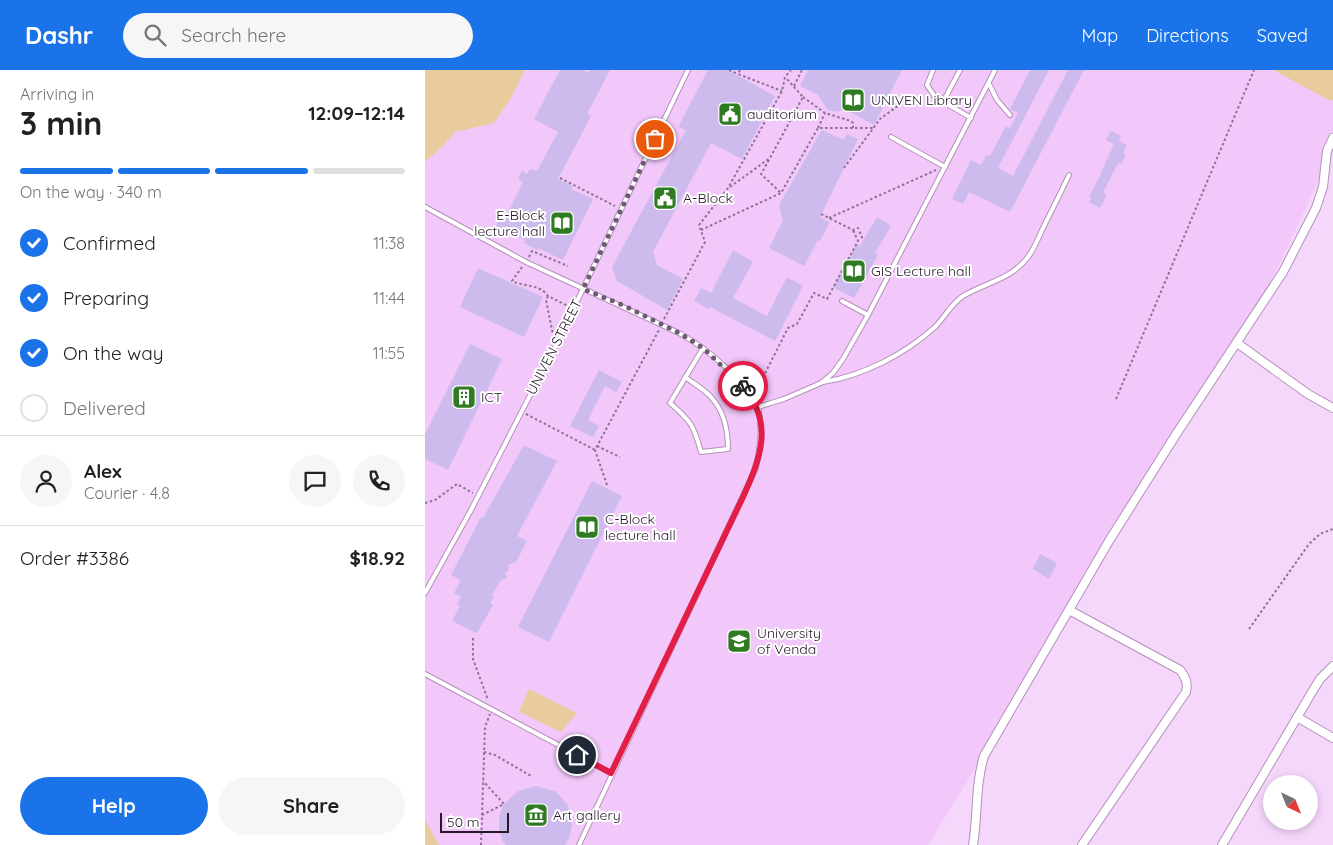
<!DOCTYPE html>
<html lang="en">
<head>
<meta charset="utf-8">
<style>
	:root { --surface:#fff; --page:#f6f6f6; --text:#202124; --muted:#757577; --line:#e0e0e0; --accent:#1a73e8 }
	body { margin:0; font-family:Quicksand,sans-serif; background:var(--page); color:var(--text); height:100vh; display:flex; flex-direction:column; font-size:19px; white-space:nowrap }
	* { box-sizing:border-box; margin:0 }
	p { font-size:16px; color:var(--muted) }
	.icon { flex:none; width:28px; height:28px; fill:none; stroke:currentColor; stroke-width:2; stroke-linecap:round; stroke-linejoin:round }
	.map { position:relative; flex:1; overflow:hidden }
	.panel { display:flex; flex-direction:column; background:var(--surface); width:425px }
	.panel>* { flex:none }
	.needle { width:32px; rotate:137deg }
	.tools { position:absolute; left:838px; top:705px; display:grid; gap:10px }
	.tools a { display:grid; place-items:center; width:55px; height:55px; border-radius:50%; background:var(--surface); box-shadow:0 2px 8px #0003; font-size:25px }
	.scale { position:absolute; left:15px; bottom:12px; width:69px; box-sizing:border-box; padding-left:5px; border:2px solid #261828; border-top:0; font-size:14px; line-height:18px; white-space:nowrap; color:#261828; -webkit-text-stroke:4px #fff; paint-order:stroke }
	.pin { position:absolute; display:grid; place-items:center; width:42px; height:42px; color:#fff; margin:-21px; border:2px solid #fff; border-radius:50%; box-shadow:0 1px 5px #0007 }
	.courier { position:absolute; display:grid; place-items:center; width:50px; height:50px; margin:-25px; border:4px solid #e11d48; border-radius:50%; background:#fff; color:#222; box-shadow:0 1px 6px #0007 }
	.headline em { font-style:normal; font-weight:800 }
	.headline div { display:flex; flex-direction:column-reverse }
	.headline { display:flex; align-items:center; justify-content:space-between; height:85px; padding:0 20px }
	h1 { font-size:32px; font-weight:800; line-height:38px }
	.bar { display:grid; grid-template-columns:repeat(4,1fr); gap:8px 5px; align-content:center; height:60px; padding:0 20px }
	.bar i { height:6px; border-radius:4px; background:var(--line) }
	.bar .active { background:var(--accent) }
	.bar p { grid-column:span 4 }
	.line { display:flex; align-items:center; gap:12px; padding:0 20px; border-top:1px solid var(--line) }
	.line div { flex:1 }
	.round { display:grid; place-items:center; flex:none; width:52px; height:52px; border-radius:26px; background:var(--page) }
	ol { padding:0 20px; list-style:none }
	li { display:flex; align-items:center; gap:15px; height:55px }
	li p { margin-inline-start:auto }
	li .icon { padding:5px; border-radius:50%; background:var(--accent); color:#fff; stroke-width:4 }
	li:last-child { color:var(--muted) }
	li i { width:28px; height:28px; border:2px solid var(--line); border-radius:50% }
	.button { display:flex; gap:10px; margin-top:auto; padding:10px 20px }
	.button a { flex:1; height:58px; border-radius:30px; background:var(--accent); color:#fff; font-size:20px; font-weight:800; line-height:58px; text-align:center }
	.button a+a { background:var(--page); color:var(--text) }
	header { display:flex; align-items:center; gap:30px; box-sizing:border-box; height:70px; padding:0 25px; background:var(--accent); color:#fff }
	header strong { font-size:24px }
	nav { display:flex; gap:28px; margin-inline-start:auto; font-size:18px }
	.search { width:350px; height:45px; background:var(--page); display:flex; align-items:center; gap:12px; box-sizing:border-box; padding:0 18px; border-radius:28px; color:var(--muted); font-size:19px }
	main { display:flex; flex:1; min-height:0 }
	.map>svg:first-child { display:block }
	.built { fill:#f2c7fa }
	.green { fill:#e8cc9e }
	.building { fill:#cdbbee }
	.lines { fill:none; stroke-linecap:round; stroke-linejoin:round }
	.service-casing { stroke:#b490ba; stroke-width:6 }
	.minor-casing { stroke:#b490ba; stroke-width:10 }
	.path { stroke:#8a748e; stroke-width:2; stroke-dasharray:2.5 2.5; stroke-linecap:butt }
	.service { stroke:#fff; stroke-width:4 }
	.minor { stroke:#fff; stroke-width:8 }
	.done { stroke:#6e5b72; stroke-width:5; stroke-dasharray:0 9 }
	.route { stroke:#e11d48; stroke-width:6 }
	.labels { text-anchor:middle; stroke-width:4; stroke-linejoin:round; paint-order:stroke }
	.poi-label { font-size:14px; fill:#261828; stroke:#fff; text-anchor:start }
	.street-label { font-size:14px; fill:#261828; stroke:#fff }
</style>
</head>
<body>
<header>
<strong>Dashr</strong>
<div class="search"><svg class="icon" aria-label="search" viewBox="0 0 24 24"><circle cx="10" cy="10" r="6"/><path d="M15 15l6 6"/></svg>Search here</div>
<nav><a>Map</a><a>Directions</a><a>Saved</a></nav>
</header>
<main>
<section class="panel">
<div class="headline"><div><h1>3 min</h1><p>Arriving in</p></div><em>12:09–12:14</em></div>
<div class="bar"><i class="active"></i><i class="active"></i><i class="active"></i><i></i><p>On the way · 340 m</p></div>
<ol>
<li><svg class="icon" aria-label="check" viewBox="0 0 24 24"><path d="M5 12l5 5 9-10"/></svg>Confirmed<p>11:38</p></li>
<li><svg class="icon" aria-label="check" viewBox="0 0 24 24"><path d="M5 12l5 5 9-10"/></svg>Preparing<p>11:44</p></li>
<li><svg class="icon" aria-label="check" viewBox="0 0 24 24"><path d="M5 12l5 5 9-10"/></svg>On the way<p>11:55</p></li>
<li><i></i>Delivered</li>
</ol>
<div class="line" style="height:90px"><a class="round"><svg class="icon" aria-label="person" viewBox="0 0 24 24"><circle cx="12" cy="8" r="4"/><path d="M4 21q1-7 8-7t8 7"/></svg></a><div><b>Alex</b><p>Courier · 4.8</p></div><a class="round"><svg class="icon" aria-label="chat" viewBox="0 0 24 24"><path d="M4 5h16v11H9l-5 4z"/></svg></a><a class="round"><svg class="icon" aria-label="phone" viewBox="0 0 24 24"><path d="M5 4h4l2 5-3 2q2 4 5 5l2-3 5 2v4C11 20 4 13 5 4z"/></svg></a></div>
<div class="line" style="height:65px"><div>Order #3386</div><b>$18.92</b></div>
<div class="button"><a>Help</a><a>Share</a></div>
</section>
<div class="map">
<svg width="908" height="775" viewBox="0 0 908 775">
	<rect width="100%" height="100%" fill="#f5d7fb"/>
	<!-- built -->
	<polygon class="built" points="0,0 908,0 908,80 834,237 503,775 0,775"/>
	<!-- green -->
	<g class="green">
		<polygon points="0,0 100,0 86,28 69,53 30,62 19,75 0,92"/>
		<polygon points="848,0 908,0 908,31 904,30"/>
		<polygon points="104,619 152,643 136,662 94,642"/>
		<polygon points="0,750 14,775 0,775"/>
	</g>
	<!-- building -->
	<g class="building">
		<polygon points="135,0 158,0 164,3 165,0 185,0 162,44 166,46 133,109 148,116 146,119 168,129 138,190 113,178 112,180 99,173 100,170 71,156 74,149 69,147 72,140 82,145 98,112 93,109 97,101 102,104 105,99 112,101 133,62 109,49"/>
		<polygon points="283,0 302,0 350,26 317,89 286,73 228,182 232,195 258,209 242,240 192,211 187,197 261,60 253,57"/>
		<polygon points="383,0 477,0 449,55 419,39 413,42 403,40 393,25 375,16"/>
		<polygon points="605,0 624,0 573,98 588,106 643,0 659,0 585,142 544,122 538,134 527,129 546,90 556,95 561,85 565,86 581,56 585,58 593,43 585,39"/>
		<polygon points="397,60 419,70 422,64 433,69 395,147 405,152 395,171 393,170 379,196 344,178 358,151 354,135"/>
		<polygon points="686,61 696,66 694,71 702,75 698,83 701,85 696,94 693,93 678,123 682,125 675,138 664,132 666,128 664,127 677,102 676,102 689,74 681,70"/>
		<polygon points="452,147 466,156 450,183 453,185 429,228 408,217 432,174 435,176"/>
		<polygon points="308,180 328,192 308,228 342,246 362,207 378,216 350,271 285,237 283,239 269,231 276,218 286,223"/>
		<polygon points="53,198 118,227 99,267 35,237"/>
		<polygon points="45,274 77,289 23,400 0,389 0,364"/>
		<polygon points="174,300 197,312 191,322 180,316 163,350 174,356 168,367 145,356"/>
		<polygon points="99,375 132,391 92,466 102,471 91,492 83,495 84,501 80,502 82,508 76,510 67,525 69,527 65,533 68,535 52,563 27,551 35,536 32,534 36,527 29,523 36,510 26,505 56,447 58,448"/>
		<polygon points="167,411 197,426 124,572 93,557"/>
		<polygon points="615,484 632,493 624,509 608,499"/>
		<polygon points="111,716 130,721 143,735 146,744 147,753 145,766 140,775 81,775 77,770 74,758 74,746 79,734 93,721"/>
	</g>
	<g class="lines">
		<!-- service casing -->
		<g class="service-casing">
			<g id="service">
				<polyline points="508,0 502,15 510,27 546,48"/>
				<polyline points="564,14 572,30 585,45"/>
				<polyline points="518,32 535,0"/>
				<polyline points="466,67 520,97"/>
				<path d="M0,137L101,192L256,264C285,281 316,307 333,337"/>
				<polyline points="417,231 443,245"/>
				<path d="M260,307C268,313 279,319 286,327C299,341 303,360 303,379L276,382C269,356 266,351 245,333L278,278"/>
				<path d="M398,312C438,306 480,284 510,257C520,247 526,234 538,226C560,213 587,209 603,187C609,179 613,169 617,160C626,142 635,124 644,105"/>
				<polyline points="0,523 46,440 131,275 263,0"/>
				<polyline points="0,604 186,703"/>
				<path d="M154,775L331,398C335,377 338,358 333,337L359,329L396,313L408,303L418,289L443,245L570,0"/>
			</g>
		</g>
		<!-- minor casing -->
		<g class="minor-casing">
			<g id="minor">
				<polyline points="812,273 883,324 908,338"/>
				<path d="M644,540L755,600C761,608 763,613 761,622L657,775"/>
				<polyline points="872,647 908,668"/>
				<path d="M548,775C553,745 550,716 559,686L684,471L750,366L858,202L891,138L898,117L902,81L908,68"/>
				<polyline points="797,775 887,622 895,609 908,596"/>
			</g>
		</g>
		<!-- path -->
		<g class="path">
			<polyline points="304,0 313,4"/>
			<polyline points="315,0 313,4 357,21"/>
			<polyline points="369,16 377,0"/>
			<polyline points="378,27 400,43 426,51 428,53 428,58"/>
			<polyline points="393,58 400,43"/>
			<polyline points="344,90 336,104 356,123"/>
			<polyline points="419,98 455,49 481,30"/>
			<polyline points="135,108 190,136"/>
			<polyline points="305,117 345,88 378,27 361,8"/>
			<polyline points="396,144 428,160 433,158 438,170"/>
			<polyline points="404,148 511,100"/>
			<polyline points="276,160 356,123 393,58 448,58"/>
			<polyline points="104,187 107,181 143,196"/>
			<path d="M97,197L87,211C99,217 115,214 123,226L143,236"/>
			<polyline points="123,226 121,230 128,265"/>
			<polyline points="239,249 280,172 274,155 303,118 357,21 360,7 366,0"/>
			<polyline points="331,321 363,258 372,254 389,223 402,229 433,171 428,160"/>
			<polyline points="691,329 829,0"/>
			<polyline points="101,344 170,380"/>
			<polyline points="172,376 195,387"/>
			<polyline points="182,415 170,380 234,260"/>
			<polyline points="0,433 10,430 32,414 48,423"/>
			<polyline points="824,559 884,474 895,464 908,459"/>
			<polyline points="48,568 48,589 63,630"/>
			<polyline points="59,682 70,685 106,706"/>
			<polyline points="57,745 79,734 58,711"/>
			<polyline points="56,775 60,657 65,644"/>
		</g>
		<!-- service -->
		<use href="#service" class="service"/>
		<!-- minor -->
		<use href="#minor" class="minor"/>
	</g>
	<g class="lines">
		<!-- done -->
		<polyline class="done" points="230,69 158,219 200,236 256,264 278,278 318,316"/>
		<!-- route -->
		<path class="route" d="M152,685L186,703L318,427C336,387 349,353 318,316"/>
	</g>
	<!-- icons -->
	<defs>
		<g id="library-square" transform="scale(1.25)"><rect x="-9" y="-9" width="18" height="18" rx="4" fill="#2f7b22" stroke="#fff"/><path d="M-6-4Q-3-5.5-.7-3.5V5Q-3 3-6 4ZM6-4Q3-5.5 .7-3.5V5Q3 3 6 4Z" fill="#fff"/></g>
		<g id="civic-square" transform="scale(1.25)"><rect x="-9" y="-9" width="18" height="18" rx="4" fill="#2f7b22" stroke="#fff"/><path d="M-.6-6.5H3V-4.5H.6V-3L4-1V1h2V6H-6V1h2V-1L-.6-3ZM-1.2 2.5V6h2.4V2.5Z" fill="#fff"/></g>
		<g id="building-square" transform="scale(1.25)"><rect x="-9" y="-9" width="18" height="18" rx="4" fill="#2f7b22" stroke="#fff"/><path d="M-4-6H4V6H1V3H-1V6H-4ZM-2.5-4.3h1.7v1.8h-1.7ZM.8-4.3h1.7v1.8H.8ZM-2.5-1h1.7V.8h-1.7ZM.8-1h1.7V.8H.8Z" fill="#fff"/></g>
		<g id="university-square" transform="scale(1.25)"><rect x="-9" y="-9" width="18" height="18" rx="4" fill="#2f7b22" stroke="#fff"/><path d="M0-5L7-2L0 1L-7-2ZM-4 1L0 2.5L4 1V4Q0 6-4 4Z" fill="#fff"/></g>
		<g id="museum-square" transform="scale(1.25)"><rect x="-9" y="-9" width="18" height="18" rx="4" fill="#2f7b22" stroke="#fff"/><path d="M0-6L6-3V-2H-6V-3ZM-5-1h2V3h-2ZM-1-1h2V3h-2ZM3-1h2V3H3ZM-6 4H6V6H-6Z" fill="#fff"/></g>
	</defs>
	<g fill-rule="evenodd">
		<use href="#library-square" x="428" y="30"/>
		<use href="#civic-square" x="305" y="44"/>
		<use href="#civic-square" x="240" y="128"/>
		<use href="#library-square" x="137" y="153"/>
		<use href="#library-square" x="429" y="201"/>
		<use href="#building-square" x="39" y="327"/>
		<use href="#library-square" x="162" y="457"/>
		<use href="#university-square" x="314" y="571"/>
		<use href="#museum-square" x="111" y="745"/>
	</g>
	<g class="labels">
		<!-- poi labels -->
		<g class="poi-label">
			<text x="446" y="35">UNIVEN Library</text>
			<text x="322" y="49">auditorium</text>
			<text x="258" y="133">A-Block</text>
			<text x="120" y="150" text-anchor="end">E-Block<tspan x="120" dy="16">lecture hall</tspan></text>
			<text x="446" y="206">GIS Lecture hall</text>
			<text x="56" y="332">ICT</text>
			<text x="180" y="454">C-Block<tspan x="180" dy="16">lecture hall</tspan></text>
			<text x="332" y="568">University<tspan x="332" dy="16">of Venda</tspan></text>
			<text x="128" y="750">Art gallery</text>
		</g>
		<!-- street labels -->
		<g class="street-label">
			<text transform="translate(129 277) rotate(-63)" y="5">UNIVEN STREET</text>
		</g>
	</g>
</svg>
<div class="tools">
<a><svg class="needle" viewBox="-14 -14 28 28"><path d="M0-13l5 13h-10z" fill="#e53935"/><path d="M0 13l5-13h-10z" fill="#757577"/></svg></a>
</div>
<div class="scale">50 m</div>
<div class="pin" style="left:230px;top:69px;background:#ea580c"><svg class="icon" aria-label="bag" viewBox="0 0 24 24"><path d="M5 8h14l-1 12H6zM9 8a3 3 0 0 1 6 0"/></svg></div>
<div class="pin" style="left:152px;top:685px;background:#1f2937"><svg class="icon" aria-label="home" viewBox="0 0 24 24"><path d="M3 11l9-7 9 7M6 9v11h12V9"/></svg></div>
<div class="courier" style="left:318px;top:316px"><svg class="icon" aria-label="bike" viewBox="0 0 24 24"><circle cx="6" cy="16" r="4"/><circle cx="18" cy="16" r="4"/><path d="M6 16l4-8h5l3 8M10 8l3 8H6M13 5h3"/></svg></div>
</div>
</main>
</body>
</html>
